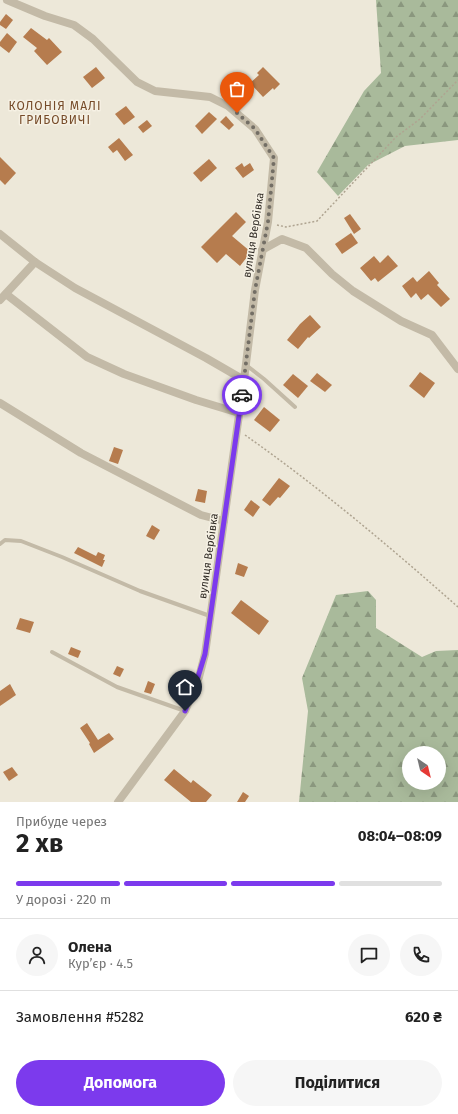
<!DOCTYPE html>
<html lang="uk">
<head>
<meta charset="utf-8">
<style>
	:root { --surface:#fff; --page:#f6f6f6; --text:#222; --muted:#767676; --line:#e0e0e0; --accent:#7c3aed }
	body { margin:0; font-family:"Fira Sans",sans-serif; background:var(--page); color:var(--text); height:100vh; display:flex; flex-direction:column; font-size:15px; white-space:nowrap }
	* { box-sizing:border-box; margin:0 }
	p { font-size:13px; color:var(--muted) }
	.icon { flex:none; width:22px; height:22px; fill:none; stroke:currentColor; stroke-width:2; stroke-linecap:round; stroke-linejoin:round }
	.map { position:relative; height:802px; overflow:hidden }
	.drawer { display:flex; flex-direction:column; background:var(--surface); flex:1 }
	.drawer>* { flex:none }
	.needle { width:26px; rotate:145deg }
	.fabs { position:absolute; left:402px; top:746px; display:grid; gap:8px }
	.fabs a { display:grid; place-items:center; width:44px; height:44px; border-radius:50%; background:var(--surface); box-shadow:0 4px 16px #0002; font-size:20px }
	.pin { position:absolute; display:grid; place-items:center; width:34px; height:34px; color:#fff; margin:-41px -17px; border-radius:50% 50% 50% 0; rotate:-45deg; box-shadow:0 0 4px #0007 }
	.pin .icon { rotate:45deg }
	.courier { position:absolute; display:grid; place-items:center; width:40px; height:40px; margin:-20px; border:3px solid #7c3aed; border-radius:50%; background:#fff; color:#222; box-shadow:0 1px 5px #0007 }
	.head em { font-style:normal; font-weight:700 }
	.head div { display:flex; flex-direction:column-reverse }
	.head { display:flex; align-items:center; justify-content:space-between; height:68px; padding:0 16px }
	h1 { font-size:26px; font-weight:700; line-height:30px }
	.bar { display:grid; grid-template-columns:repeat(4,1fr); gap:6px 4px; align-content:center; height:48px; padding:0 16px }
	.bar i { height:5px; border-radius:3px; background:var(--line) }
	.bar .current { background:var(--accent) }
	.bar p { grid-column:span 4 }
	.line { display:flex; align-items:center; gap:10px; padding:0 16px; border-top:1px solid var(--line) }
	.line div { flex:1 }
	.round { display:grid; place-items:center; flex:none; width:42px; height:42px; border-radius:21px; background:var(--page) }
	.primary-button { display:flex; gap:8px; margin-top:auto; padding:8px 16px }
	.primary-button a { flex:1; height:46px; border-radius:24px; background:var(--accent); color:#fff; font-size:16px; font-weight:700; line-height:46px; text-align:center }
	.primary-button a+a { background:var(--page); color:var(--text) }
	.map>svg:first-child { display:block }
	.forest { fill:url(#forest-firs); fill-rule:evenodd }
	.building { fill:#b67c4e }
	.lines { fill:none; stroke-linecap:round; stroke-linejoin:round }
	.path { stroke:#afa491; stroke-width:1.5; stroke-dasharray:2 2; stroke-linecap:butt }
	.service { stroke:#c3baa7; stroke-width:4 }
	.minor { stroke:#c3baa7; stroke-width:8 }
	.done { stroke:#736e65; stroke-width:4; stroke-dasharray:0 7.2 }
	.route { stroke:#7c3aed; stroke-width:5 }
	.labels { text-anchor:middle; stroke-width:3; stroke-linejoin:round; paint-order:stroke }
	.street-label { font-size:11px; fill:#312c26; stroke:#f6f1e4 }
	.neighbourhood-label { font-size:12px; letter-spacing:1px; fill:#764b29; stroke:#f6f1e4 }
</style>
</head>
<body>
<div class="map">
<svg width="458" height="802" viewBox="0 0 458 802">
	<defs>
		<pattern id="forest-firs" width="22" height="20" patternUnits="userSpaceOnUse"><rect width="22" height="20" fill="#a9ba9b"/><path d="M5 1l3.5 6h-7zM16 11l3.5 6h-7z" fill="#8a977e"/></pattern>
	</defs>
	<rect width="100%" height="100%" fill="#ede8d9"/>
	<!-- forest -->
	<g class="forest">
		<polygon points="376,0 458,0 458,140 405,146 368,165 338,196 317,172 364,91 381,73"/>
		<path d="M368,591L376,600V628L422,657L436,651L458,650V802H299L308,711L302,678L336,595ZM409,753H439V783H409Z"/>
	</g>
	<!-- building -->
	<g class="building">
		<polygon points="6,14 13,20 6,29 0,25 0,22"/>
		<polygon points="31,28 47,40 49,38 62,52 47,65 34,51 37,48 23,37"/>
		<polygon points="7,33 17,42 9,53 0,46 0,42"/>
		<polygon points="96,67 105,78 92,88 83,77"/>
		<polygon points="263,67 280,84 274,90 273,88 263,97 250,83 259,75 257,73"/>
		<polygon points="126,106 135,117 124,125 115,114"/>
		<polygon points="209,112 217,119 202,134 195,126"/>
		<polygon points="226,116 234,125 229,130 220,122"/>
		<polygon points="147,120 152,126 143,133 138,127"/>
		<polygon points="119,138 133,155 125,161 117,150 113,153 108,147"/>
		<polygon points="0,157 16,173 5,185 0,180"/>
		<polygon points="209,159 217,168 201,182 193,173"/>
		<polygon points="242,163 244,167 250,163 254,170 243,178 235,168"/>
		<polygon points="236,212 246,222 232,236 251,252 240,266 226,254 217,263 201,247"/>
		<polygon points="350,214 361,229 354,234 344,218"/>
		<polygon points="351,233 358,243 342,254 335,244"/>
		<polygon points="388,255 398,266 378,282 375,278 371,281 360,268 374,256 380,263"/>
		<polygon points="429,271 439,283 437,285 450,299 441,307 428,294 421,300 416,293 411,298 402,286 413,277 417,282"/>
		<polygon points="310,315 321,327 309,338 308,337 298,349 287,340 300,324"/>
		<polygon points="420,372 435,383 424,398 409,386"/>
		<polygon points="317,373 332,385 325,392 310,381"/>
		<polygon points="293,374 308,386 298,398 283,385"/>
		<polygon points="264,407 280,420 270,432 254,420"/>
		<polygon points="114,447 123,450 118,464 109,461"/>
		<polygon points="279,478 290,486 280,498 278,497 270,506 262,500"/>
		<polygon points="198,489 207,491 205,503 195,501"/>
		<polygon points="251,500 260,507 253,517 244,510"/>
		<polygon points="152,525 160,530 154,540 146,536"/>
		<polygon points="78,547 96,556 98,552 105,555 103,560 105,560 102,567 74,553"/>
		<polygon points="238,563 248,567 244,577 235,574"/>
		<polygon points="241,600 269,621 259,635 231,613"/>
		<polygon points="20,618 34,622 30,633 16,629"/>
		<polygon points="71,647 81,651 78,658 68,654"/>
		<polygon points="117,666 124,669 120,677 113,674"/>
		<polygon points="148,681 155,684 151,694 144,692"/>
		<polygon points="10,684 16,695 0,706 0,691"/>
		<polygon points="87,723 98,740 109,733 114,739 94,753 89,744 90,743 80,728"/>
		<polygon points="12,767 18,775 9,781 3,772"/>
		<polygon points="174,769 191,783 193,780 212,795 206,802 191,802 164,780"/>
		<polygon points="243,792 249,796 245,802 237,802"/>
	</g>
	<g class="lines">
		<!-- path -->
		<g class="path">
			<polyline points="277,225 286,227 317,221 396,137 420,119 458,80"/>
			<path d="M245,435C319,487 389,546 458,607"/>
		</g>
		<!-- service -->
		<g class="service">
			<polyline points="246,365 264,379 295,407"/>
			<polyline points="0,544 5,540 21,541 62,557 140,591 210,616"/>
			<polyline points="52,652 117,687 185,711"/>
		</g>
		<!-- minor -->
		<g class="minor">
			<polyline points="7,0 45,16 74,25 93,39 137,82 155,91 210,97 228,106 255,129 274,158 268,222 255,290 244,380 205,654 199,677 185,711 118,802"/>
			<polyline points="0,234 35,262 75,288 206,358 244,380"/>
			<polyline points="262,250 282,239 306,248 332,274 353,291 401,321 432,335 458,369"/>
			<polyline points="6,294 87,357 124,374 196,400 239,413"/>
			<polyline points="0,300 35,262"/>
			<polyline points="0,403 81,453 201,515 224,521"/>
		</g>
	</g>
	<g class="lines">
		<!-- done -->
		<polyline class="done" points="237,113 255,129 274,158 268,222 255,290 242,395"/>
		<!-- route -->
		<polyline class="route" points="185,711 198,677 205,654 242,395"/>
	</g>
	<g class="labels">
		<!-- street labels -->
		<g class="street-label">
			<text transform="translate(253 235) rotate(-81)" y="4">вулиця Вербівка</text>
			<text transform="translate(208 556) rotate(-82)" y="4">вулиця Вербівка</text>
		</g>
		<!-- neighbourhood labels -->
		<g class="neighbourhood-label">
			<text x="55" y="110">КОЛОНІЯ МАЛІ<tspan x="55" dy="14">ГРИБОВИЧІ</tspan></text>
		</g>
	</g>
</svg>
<div class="fabs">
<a><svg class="needle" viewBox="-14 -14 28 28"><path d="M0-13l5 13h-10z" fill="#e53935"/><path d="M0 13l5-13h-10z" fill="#767676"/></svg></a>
</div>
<div class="pin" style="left:237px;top:113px;background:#ea580c"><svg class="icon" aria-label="bag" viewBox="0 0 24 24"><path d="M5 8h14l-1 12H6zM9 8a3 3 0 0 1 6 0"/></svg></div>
<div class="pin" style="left:185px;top:711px;background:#1f2937"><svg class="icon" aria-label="home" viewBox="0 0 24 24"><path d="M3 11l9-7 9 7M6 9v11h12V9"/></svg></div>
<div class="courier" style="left:242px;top:395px"><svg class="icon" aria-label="car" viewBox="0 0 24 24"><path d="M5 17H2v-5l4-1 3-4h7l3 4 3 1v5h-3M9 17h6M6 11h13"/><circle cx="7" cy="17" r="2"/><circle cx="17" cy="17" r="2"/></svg></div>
</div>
<section class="drawer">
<div class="head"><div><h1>2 хв</h1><p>Прибуде через</p></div><em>08:04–08:09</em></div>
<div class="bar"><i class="current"></i><i class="current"></i><i class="current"></i><i></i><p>У дорозі · 220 m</p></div>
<div class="line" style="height:72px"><a class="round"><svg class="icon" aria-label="person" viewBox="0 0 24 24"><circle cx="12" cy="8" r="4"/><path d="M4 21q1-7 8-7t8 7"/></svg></a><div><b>Олена</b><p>Кур’єр · 4.5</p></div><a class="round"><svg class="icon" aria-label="chat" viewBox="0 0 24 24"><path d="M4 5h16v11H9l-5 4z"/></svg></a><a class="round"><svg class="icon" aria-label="phone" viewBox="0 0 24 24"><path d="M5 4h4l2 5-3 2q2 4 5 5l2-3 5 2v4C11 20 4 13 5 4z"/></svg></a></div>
<div class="line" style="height:52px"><div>Замовлення #5282</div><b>620 ₴</b></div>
<div class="primary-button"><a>Допомога</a><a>Поділитися</a></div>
</section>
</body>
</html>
